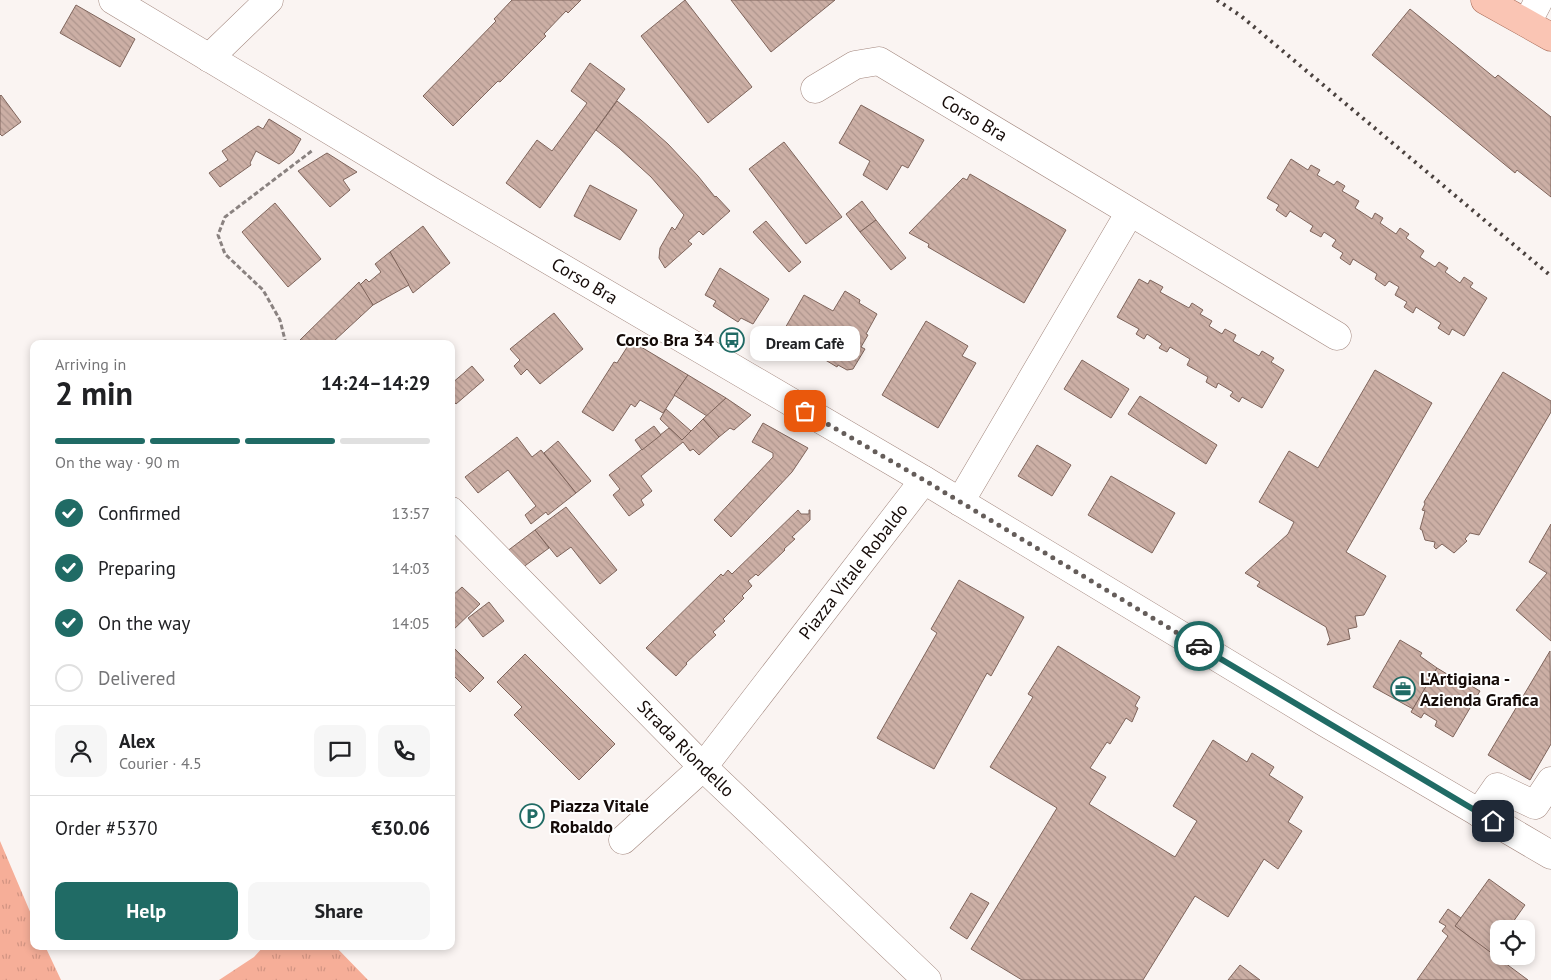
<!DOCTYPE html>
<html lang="en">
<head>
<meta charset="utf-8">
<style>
	:root { --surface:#fff; --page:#f6f6f6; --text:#202124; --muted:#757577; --line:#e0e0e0; --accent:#206b65 }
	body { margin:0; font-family:"PT Sans",sans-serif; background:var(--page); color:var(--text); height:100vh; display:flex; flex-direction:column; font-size:19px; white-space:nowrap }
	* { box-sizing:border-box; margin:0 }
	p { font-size:16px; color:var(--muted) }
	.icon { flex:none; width:28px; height:28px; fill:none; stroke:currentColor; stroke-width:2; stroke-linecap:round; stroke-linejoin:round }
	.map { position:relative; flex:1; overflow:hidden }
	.drawer { position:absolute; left:30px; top:340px; width:425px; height:610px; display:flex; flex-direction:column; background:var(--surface); border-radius:10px; box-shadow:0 2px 8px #0003 }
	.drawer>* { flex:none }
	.tools { position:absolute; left:1490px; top:920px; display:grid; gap:10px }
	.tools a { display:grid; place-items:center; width:45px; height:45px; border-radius:10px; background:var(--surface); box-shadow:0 2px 8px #0003; font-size:25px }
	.pin { position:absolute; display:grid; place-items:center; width:42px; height:42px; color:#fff; margin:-21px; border-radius:10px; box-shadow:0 2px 8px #0006 }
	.courier { position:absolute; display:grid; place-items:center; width:50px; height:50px; margin:-25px; border:4px solid #206b65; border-radius:50%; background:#fff; color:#222; box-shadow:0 1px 6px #0007 }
	.bubble { position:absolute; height:35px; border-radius:10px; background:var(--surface); box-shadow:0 2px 8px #0003; font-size:16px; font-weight:800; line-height:35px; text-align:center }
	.head em { font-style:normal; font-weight:800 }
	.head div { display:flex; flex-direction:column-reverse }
	.head { display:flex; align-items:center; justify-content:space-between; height:85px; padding:0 25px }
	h1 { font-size:32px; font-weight:800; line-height:38px }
	.bar { display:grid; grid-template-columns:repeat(4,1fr); gap:8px 5px; align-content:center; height:60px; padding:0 25px }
	.bar i { height:6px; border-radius:4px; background:var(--line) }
	.bar .active { background:var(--accent) }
	.bar p { grid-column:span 4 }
	.line { display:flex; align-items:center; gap:12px; padding:0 25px; border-top:1px solid var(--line) }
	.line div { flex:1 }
	.round { display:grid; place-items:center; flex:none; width:52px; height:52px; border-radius:10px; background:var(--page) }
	ol { padding:0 25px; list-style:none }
	li { display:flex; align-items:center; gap:15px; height:55px }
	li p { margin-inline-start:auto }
	li .icon { padding:5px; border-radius:50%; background:var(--accent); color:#fff; stroke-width:4 }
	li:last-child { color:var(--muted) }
	li i { width:28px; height:28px; border:2px solid var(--line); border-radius:50% }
	.cta { display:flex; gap:10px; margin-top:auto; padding:10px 25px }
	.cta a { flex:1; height:58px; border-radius:10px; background:var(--accent); color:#fff; font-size:20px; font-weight:800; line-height:58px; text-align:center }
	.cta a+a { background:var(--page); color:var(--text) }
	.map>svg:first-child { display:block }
	.grass { fill:url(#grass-tufts) }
	.building { fill:url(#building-back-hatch); stroke:#7f655c }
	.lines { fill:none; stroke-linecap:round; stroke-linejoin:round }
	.minor-casing { stroke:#a2867d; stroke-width:29 }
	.major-casing { stroke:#a86b57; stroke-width:29 }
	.path { stroke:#8a8280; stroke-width:3; stroke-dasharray:5 2.5; stroke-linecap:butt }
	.minor { stroke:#fff; stroke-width:28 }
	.major { stroke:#fac5b4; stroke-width:28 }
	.rail { stroke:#4a413e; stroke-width:4; stroke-dasharray:2.5 5; stroke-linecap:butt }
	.done { stroke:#655d5a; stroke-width:5; stroke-dasharray:0 9 }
	.route { stroke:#206b65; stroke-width:6 }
	.labels { text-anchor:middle; stroke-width:4; stroke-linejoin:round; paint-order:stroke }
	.street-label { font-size:18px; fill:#150b08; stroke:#fff }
	.poi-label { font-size:18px; font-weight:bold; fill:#150b08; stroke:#fff; text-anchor:start }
</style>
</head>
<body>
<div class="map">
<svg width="1551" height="980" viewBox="0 0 1551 980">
	<defs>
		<pattern id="grass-tufts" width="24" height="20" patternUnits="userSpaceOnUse" patternTransform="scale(1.25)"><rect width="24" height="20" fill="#f6ae98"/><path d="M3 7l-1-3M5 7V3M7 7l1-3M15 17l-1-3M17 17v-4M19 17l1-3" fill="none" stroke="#d29482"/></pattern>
		<pattern id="building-back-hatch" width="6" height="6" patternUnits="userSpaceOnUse" patternTransform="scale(1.25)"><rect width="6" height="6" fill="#ccafa5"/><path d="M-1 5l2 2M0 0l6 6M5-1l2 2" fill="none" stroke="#ae958d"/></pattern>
	</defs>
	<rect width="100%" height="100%" fill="#faf4f2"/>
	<!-- grass -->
	<g class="grass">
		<polygon points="0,841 34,921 34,946 45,946 61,980 0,980"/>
		<polygon points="264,946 335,946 368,980 219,980 254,957"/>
	</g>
	<!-- building -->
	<g class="building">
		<polygon points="512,0 581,0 568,13 566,11 544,34 546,36 500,82 498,81 453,126 423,96 496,21 494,19"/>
		<polygon points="685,0 752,87 708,123 641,36"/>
		<polygon points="731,0 835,0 771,52"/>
		<polygon points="76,5 135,39 120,67 60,33"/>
		<polygon points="1410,9 1495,78 1498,75 1551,117 1551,197 1517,170 1515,173 1372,55"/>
		<polygon points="590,63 625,89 540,208 506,183 537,140 552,151 585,106 587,103 571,91"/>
		<polygon points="1,95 21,122 2,136 0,134 0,96"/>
		<polygon points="617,101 641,120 668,144 698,176 715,197 716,196 730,211 703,235 699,231 688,241 692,244 665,268 659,258 660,248 672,227 675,230 684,215 651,177 619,148 596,130"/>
		<polygon points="861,105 924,140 908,168 902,165 887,190 863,175 870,161 839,143"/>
		<polygon points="269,119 301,139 293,153 279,164 256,151 250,163 251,165 220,187 209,173 228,160 222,151 258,126 263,129"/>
		<polygon points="784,142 842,217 806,244 749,169"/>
		<polygon points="327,153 357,172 343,180 350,190 330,207 298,171"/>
		<polygon points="1291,159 1308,170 1311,165 1320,170 1317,175 1334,185 1337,181 1345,186 1342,191 1359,201 1355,208 1372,219 1375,213 1383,218 1380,223 1396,234 1400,228 1409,234 1406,238 1424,251 1420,257 1435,267 1439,262 1448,268 1445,272 1460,283 1464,277 1473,283 1470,287 1487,298 1464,336 1452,329 1449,335 1438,328 1441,323 1416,307 1413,313 1404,307 1407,302 1395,295 1399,287 1389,281 1385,286 1375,279 1377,274 1353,259 1350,265 1340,258 1343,253 1332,246 1336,240 1324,232 1321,237 1310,231 1313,226 1290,211 1286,217 1276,210 1279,205 1267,198"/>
		<polygon points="970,174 1066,230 1024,303 928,247 929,244 909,233 963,178 967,180"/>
		<polygon points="590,185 637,210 620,240 574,216"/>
		<polygon points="862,201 876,220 860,232 846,214"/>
		<polygon points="275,203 321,259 288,287 242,232"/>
		<polygon points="876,220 906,258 891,270 860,232"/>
		<polygon points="766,221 801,262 789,272 753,232"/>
		<polygon points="423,226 450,263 413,293 390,252"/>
		<polygon points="390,252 409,285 373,305 360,285 366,279 369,282 381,272 375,264"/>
		<polygon points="720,268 769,299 753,324 741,318 738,322 713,306 716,301 705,295"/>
		<polygon points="1139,279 1148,284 1150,280 1163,287 1160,292 1189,308 1192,303 1203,310 1200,314 1212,321 1209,326 1222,334 1225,329 1236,335 1233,341 1259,356 1262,351 1274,358 1271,362 1284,370 1262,408 1242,397 1239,402 1230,396 1233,392 1218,383 1216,388 1206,382 1208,377 1187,365 1190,359 1170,347 1167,352 1159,348 1162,344 1147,334 1144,339 1136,334 1139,329 1117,317"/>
		<polygon points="359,282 373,305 334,341 337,344 302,344 299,341"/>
		<polygon points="845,291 860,300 859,303 877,314 866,334 868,335 861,347 865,349 853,369 847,370 838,365 837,367 822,358 823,356 784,330 804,295 833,311"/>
		<polygon points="554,313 583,349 540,384 527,369 521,375 514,366 520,360 510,349"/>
		<polygon points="926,321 968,346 962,356 976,363 938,428 882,395"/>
		<polygon points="631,341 688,375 663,413 640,400 635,407 631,404 613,431 582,412 614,362 617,363"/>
		<polygon points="1082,360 1129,389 1111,418 1064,389"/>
		<polygon points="472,366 484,380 456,404 451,399 451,384"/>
		<polygon points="1375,370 1432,403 1346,552 1386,576 1364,615 1355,616 1357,627 1348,629 1350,639 1327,645 1330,640 1326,627 1257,586 1260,582 1245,573 1288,534 1294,522 1259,502 1289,451 1318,468"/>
		<polygon points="1503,372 1551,401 1551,412 1479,535 1470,533 1465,539 1467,541 1454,553 1442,544 1436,549 1434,547 1435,542 1425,540 1422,530 1420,529 1425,511 1422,510 1425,504 1424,502"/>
		<polygon points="688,375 726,398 707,416 674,395"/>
		<polygon points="1140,396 1217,445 1206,464 1128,414"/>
		<polygon points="726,398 751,415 734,430 730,428 719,437 703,419"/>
		<polygon points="666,409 691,431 682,440 660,419"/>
		<polygon points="703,419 719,437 699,455 693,449 690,451 683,442 641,476 652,491 641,500 644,505 629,516 613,495 620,489 609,475 669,428 682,440"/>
		<polygon points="763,423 808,448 792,472 731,537 714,520 773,457 773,453 752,442"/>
		<polygon points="654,426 661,435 642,450 635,440"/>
		<polygon points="517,437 532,457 541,450 576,493 548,515 546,512 531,524 525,515 536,506 508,470 478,493 465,477"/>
		<polygon points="558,441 591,481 576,493 544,453"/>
		<polygon points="1037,445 1071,465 1052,496 1018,476"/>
		<polygon points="1111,476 1175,513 1152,553 1088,515"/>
		<polygon points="566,507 617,570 600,584 571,547 557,557 535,530"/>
		<polygon points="798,510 801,514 809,514 809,510 810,510 810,520 792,537 795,539 784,549 785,550 758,576 756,574 748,581 752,586 742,596 744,598 723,619 725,621 713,632 716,635 686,663 687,664 676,676 646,648 721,574 723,576 728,570 732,574"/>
		<polygon points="1551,524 1551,641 1516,610 1547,573 1529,562"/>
		<polygon points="535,530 549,548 522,568 506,552"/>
		<polygon points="959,580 1024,617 991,676 987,673 934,769 877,738 937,633 931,629"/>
		<polygon points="462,587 480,604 451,632 451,597"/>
		<polygon points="489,602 504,621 483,637 468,618"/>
		<polygon points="1400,640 1422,653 1420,656 1437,668 1413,709 1373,687"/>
		<polygon points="1058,646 1140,697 1135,706 1138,708 1132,722 1126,718 1110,744 1107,742 1090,768 1106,777 1089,804 1175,857 1197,821 1173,806 1213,740 1247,762 1252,753 1274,767 1269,775 1303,797 1288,822 1302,831 1278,869 1264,859 1228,917 1195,896 1143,980 1022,980 971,949 1057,808 990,767 1033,697 1028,694"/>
		<polygon points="453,647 484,678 470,692 451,673 451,649"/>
		<polygon points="1550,651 1551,744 1530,780 1488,755"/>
		<polygon points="525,654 615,744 579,780 514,715 522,707 497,682"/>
		<polygon points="1437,668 1447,674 1446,676 1459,683 1461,680 1480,691 1453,737 1435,726 1437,721 1424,713 1421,718 1411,712"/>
		<polygon points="1489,879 1525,905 1508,929 1499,929 1499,945 1492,954 1455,926"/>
		<polygon points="971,893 989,903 967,939 950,928"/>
		<polygon points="1448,909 1461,918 1455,926 1528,980 1417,980 1448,936 1442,931 1446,926 1439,922"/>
		<polygon points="1240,965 1260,980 1228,980"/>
	</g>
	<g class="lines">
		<!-- minor casing -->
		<g class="minor-casing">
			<g id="minor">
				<path id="s1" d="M113,0L431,191L924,480L1326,723L1551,855"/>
				<polyline points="1527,23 1539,0"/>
				<polyline points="209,58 269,0"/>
				<path id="s2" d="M815,89L855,65L879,61L1337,336"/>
				<polyline points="960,502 1130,212"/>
				<path id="s3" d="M451,511L703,767L927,980"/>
				<polyline points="1479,813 1497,787 1535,805 1551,781"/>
				<path id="s4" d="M623,840L703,767L924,480"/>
			</g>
		</g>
		<!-- major casing -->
		<g class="major-casing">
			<polyline id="major" points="1485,0 1551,37"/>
		</g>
		<!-- path -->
		<polyline class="path" points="286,344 280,320 263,290 225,254 218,235 225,217 313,150"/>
		<!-- minor -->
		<use href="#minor" class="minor"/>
		<!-- major -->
		<use href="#major" class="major"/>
		<!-- rail -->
		<polyline class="rail" points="1217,0 1241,16 1551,276"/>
	</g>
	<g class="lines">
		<!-- done -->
		<polyline class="done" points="805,411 924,480 1199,646"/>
		<!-- route -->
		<polyline class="route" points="1199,646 1493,821"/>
	</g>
	<!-- icons -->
	<defs>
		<g id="bus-ring" transform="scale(1.25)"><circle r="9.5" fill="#fff" stroke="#206b65" stroke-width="1.5"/><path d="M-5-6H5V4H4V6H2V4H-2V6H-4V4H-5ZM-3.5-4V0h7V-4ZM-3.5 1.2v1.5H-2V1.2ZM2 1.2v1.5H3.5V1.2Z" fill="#206b65"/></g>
		<g id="office-ring" transform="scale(1.25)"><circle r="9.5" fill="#fff" stroke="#206b65" stroke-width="1.5"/><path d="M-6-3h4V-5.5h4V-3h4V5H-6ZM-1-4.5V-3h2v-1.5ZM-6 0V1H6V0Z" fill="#206b65"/></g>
		<g id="parking-ring" transform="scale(1.25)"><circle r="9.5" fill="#fff" stroke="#206b65" stroke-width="1.5"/><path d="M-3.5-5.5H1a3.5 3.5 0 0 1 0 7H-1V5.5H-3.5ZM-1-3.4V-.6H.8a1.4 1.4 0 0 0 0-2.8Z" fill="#206b65"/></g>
	</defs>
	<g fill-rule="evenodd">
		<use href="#bus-ring" x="732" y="340"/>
		<use href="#office-ring" x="1403" y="689"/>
		<use href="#parking-ring" x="532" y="816"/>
	</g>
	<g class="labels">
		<!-- street labels -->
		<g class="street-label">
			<text dy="6" stroke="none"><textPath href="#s2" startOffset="182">Corso Bra</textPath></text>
			<text dy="6" stroke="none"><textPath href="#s1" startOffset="549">Corso Bra</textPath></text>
			<text dy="6" stroke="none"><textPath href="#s4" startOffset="355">Piazza Vitale Robaldo</textPath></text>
			<text dy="6" stroke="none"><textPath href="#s3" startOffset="334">Strada Riondello</textPath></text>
		</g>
		<!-- poi labels -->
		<g class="poi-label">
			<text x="714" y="346" text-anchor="end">Corso Bra 34</text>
			<text x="1420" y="685">L'Artigiana -<tspan x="1420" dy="21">Azienda Grafica</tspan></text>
			<text x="550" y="812">Piazza Vitale<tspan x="550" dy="21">Robaldo</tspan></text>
		</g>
	</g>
</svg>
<div class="tools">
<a><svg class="icon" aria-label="locate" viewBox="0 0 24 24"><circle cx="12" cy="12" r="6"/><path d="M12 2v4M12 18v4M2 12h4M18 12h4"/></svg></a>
</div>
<div class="pin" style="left:805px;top:411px;background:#ea580c"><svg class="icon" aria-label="bag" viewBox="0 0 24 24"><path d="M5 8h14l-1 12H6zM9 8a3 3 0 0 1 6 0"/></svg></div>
<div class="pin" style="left:1493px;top:821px;background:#1f2937"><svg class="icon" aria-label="home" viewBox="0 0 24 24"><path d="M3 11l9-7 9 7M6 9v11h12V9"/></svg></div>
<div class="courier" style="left:1199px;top:646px"><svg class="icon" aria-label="car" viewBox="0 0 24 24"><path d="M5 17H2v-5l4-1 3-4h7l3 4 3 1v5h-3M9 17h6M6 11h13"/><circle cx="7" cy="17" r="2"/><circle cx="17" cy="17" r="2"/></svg></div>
<div class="bubble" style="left:750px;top:326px;width:110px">Dream Cafè</div>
<section class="drawer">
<div class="head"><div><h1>2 min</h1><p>Arriving in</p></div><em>14:24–14:29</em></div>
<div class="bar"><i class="active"></i><i class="active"></i><i class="active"></i><i></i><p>On the way · 90 m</p></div>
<ol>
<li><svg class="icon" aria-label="check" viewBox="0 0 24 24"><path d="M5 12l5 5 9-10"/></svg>Confirmed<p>13:57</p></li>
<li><svg class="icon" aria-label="check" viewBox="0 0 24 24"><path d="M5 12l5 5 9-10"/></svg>Preparing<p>14:03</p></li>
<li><svg class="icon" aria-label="check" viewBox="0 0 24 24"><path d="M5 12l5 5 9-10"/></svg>On the way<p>14:05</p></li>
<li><i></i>Delivered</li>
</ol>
<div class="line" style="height:90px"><a class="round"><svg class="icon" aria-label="person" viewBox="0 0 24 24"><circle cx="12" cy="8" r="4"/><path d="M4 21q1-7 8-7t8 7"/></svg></a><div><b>Alex</b><p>Courier · 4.5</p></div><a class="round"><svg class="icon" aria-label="chat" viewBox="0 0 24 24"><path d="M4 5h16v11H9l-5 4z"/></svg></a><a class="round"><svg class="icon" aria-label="phone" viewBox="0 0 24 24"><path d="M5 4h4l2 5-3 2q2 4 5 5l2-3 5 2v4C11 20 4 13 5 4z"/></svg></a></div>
<div class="line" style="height:65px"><div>Order #5370</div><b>€30.06</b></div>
<div class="cta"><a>Help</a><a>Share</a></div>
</section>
</div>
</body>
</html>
